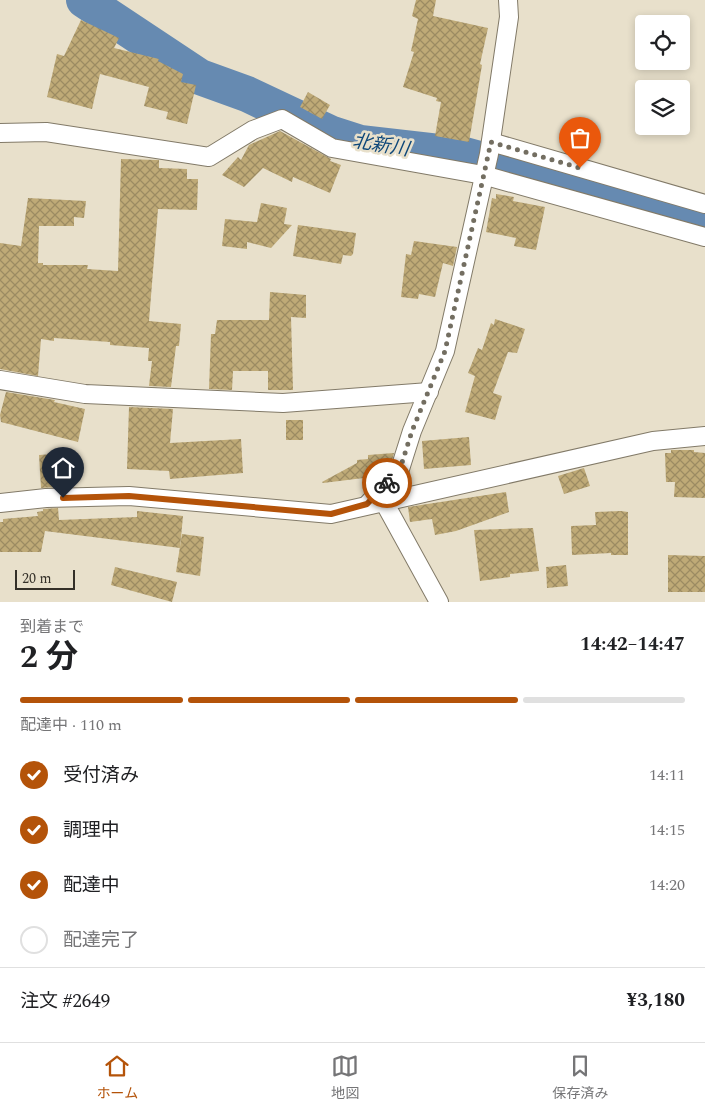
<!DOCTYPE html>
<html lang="ja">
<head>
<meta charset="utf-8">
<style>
	:root { --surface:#fff; --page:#f2f2f2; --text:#202124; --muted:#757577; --line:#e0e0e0; --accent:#b45309 }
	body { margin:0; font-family:Spectral,"Noto Sans JP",serif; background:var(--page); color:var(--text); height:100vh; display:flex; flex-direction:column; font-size:19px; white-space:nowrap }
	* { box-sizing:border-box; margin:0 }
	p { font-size:16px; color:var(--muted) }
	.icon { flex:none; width:28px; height:28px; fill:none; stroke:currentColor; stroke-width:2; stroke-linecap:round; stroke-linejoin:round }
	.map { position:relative; height:602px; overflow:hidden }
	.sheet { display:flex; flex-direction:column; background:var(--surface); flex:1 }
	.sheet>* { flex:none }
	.fabs { position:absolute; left:635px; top:15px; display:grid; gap:10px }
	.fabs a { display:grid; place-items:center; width:55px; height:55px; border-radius:5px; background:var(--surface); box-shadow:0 2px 8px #0003; font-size:25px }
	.scale { position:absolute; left:15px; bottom:12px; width:60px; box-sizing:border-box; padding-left:5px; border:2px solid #343028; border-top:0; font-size:14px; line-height:18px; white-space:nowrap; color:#343028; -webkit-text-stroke:4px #e8e0cb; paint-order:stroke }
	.pin { position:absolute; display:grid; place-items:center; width:42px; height:42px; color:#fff; margin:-51px -21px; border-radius:50% 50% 50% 0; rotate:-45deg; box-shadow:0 0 5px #0007 }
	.pin .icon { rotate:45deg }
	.courier { position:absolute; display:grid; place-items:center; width:50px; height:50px; margin:-25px; border:4px solid #b45309; border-radius:50%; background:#fff; color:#222; box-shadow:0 1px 6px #0007 }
	.overview em { font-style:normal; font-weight:700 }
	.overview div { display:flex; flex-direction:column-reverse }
	.overview { display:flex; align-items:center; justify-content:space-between; height:85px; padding:0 20px }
	h1 { font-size:32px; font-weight:700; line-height:38px }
	.bar { display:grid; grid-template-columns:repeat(4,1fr); gap:8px 5px; align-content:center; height:60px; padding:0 20px }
	.bar i { height:6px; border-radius:4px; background:var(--line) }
	.bar .selected { background:var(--accent) }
	.bar p { grid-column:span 4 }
	.line { display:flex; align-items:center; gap:12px; padding:0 20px; border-top:1px solid var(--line) }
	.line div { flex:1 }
	ol { padding:0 20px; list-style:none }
	li { display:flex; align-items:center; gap:15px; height:55px }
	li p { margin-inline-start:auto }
	li .icon { padding:5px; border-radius:50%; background:var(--accent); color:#fff; stroke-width:4 }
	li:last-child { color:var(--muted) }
	li i { width:28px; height:28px; border:2px solid var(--line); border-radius:50% }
	.tabs { display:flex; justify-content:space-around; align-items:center; height:70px; border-top:1px solid var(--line); background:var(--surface); font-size:14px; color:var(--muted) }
	.tabs a { display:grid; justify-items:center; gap:2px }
	.tabs .selected { color:var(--accent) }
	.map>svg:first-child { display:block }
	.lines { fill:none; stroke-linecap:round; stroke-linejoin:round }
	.river { stroke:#668ab1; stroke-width:36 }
	.building { fill:url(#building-cross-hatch) }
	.minor-casing { stroke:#827a68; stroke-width:20 }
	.minor { stroke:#fff; stroke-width:18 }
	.done { stroke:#736e61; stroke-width:5; stroke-dasharray:0 9 }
	.route { stroke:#b45309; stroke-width:6 }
	.labels { text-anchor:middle; stroke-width:5; stroke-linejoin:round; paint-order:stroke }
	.water-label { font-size:19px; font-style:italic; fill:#0e4779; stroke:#e8e0cb }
</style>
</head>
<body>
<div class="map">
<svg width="705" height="602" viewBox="0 0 705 602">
	<defs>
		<pattern id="building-cross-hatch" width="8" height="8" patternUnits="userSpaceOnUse" patternTransform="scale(1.25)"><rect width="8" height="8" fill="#bfaa77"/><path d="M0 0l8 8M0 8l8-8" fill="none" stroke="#9c8b62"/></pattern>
	</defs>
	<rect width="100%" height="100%" fill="#e8e0cb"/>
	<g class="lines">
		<!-- river -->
		<polyline class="river" points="84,0 200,77 247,94 332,134 360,143 465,155 705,222"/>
	</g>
	<!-- building -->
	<g class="building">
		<polygon points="416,0 436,0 433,16 488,28 480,64 482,65 469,142 435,136 441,102 436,101 437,98 403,87 414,52 411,51 418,19 412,16"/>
		<polygon points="81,20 119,38 114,48 159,59 158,61 183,74 181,82 196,85 187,124 166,119 168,112 144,106 149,87 100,74 92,109 47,97 57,54 64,56"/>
		<polygon points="308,92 330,105 322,119 300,107"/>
		<polygon points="280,131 331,159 330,161 341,165 330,193 293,177 292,182 263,168 244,187 222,175 238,157 241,160 249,145"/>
		<polygon points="121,159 159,160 159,168 187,169 187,179 198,179 197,210 158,209 149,321 181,324 179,346 176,346 171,387 149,386 152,361 148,361 149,348 110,345 110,342 54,338 54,341 41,339 38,376 0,369 0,243 21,246 28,198 86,201 84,218 74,217 74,226 39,226 38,263 43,263 43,265 88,265 87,269 118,271"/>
		<polygon points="496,194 514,197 513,201 545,207 536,250 514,246 516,238 486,232 492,198 496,199"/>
		<polygon points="261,203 287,208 284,224 292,225 271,248 247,242 247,249 222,246 225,219 257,222"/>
		<polygon points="298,225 356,233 353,254 351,256 343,255 341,264 293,256"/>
		<polygon points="414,241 457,247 453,266 443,263 435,297 419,294 418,299 401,297 406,254 411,255"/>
		<polygon points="270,292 306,295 306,318 291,317 293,390 268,390 268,371 233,371 232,390 209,389 211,334 215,334 217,320 269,320"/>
		<polygon points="495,319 525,329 517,353 508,352 493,393 502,396 495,420 465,412 475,376 468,373 478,348 482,350 491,323 494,325"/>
		<polygon points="6,392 55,400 54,402 85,409 78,442 1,422 0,415"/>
		<polygon points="129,407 173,409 170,443 241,439 243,473 170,479 169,471 127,469"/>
		<rect x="286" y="420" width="17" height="20"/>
		<polygon points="469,437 471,465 424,469 422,441"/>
		<polygon points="671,450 694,450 694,452 705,453 705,498 674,497 675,482 666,482 665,453 671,453"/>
		<polygon points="394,453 391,464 380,476 323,483 322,482 357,463 357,460 368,459 368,455"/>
		<polygon points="53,454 54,459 67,458 69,481 56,482 56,487 41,488 39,455"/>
		<polygon points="584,468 590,486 564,494 558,476"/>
		<polygon points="506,492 509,512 456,531 435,535 432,519 410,522 408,507"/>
		<polygon points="58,508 59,520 137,517 137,511 183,516 180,548 45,531 41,552 0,552 0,522 3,522 3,519 38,516 37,512 43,511 43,509"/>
		<polygon points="621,511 628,512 628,555 611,555 611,553 572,555 571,526 596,525 595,512"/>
		<polygon points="533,528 539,571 510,574 510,577 480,581 474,530"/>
		<polygon points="182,534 204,537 200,576 176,572"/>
		<polygon points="668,555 705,556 705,592 668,592"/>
		<polygon points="566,565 568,586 547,588 546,567"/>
		<polygon points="115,567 177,582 172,602 111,585"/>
	</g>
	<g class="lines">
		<!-- minor casing -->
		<g class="minor-casing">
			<g id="minor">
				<polyline points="0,133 46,132 209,157 253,130 282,119 332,148 483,175 705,237"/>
				<polyline points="491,142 705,204"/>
				<polyline points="0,380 85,394 283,403 429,392"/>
				<polyline points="384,502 439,602"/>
				<polyline points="0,503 46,498 129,496 331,514 653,441 705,436"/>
				<polyline points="367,505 400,469 412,431 445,351 489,154 509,17 508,0"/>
			</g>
		</g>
		<!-- minor -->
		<use href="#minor" class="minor"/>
	</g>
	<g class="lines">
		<!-- done -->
		<polyline class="done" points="387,483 400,469 412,431 445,351 491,142 580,168"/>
		<!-- route -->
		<polyline class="route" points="63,498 129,496 331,514 367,504 387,483"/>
	</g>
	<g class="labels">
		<!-- water labels -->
		<g class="water-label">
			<text transform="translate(381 144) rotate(9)" y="7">北新川</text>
		</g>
	</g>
</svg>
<div class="fabs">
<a><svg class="icon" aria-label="locate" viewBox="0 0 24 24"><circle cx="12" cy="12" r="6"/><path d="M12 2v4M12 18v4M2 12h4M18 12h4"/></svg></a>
<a><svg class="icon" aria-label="layers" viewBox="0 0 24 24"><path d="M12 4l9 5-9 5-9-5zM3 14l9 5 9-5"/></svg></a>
</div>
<div class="scale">20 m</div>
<div class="pin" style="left:580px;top:168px;background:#ea580c"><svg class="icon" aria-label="bag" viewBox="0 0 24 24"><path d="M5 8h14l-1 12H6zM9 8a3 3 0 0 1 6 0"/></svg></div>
<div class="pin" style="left:63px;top:498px;background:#1f2937"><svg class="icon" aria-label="home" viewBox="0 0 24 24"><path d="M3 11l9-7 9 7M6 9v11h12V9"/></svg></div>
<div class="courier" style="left:387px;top:483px"><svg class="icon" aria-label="bike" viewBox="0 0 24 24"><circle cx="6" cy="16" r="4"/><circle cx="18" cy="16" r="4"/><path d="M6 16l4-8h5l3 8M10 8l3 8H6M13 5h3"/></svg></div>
</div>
<section class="sheet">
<div class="overview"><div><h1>2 分</h1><p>到着まで</p></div><em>14:42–14:47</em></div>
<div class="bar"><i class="selected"></i><i class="selected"></i><i class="selected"></i><i></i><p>配達中 · 110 m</p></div>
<ol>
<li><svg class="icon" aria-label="check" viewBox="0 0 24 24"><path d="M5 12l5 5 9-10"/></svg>受付済み<p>14:11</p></li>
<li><svg class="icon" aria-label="check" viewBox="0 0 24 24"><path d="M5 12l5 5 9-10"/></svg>調理中<p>14:15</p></li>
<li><svg class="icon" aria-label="check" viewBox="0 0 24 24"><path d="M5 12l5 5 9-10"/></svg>配達中<p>14:20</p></li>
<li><i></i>配達完了</li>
</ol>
<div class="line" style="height:65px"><div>注文 #2649</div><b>¥3,180</b></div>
</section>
<nav class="tabs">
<a class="selected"><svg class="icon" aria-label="home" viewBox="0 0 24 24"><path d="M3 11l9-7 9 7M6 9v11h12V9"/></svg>ホーム</a>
<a><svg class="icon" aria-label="map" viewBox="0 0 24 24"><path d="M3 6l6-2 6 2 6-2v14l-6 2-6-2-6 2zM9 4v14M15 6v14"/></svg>地図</a>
<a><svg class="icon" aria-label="saved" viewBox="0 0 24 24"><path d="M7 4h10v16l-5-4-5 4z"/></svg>保存済み</a>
</nav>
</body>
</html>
